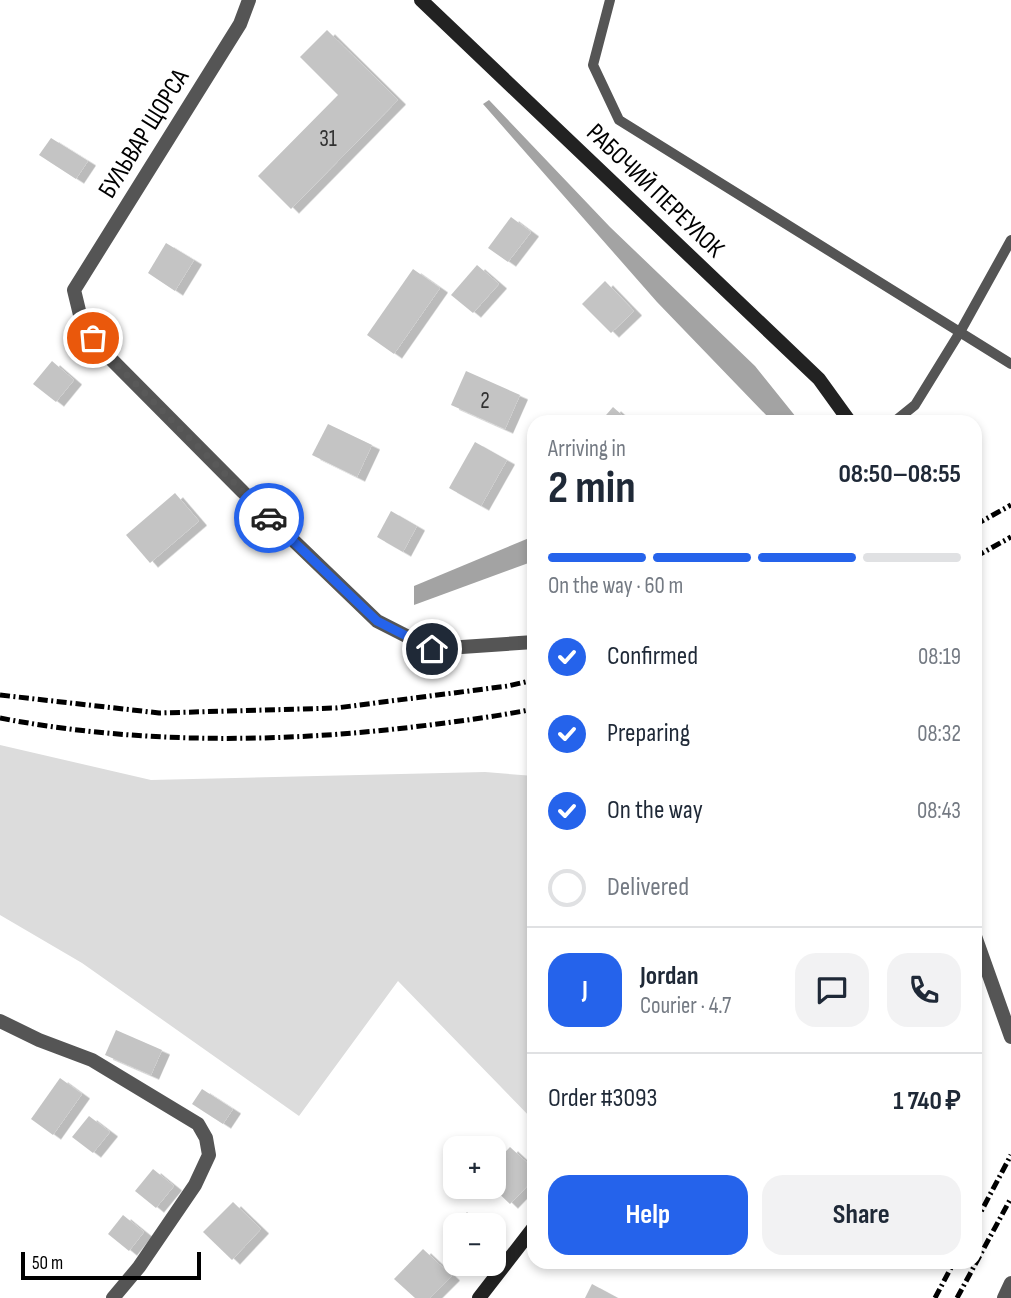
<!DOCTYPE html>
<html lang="en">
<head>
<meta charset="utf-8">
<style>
	:root { --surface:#fff; --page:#f2f2f3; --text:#1f2937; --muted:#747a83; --line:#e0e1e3; --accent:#2563eb }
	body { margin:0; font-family:"Sofia Sans Condensed",sans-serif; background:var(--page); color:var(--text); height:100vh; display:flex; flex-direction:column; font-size:26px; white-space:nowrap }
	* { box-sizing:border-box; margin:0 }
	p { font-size:23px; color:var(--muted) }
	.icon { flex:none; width:38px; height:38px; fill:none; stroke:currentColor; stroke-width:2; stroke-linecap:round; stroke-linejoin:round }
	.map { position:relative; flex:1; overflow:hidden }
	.sheet { position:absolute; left:527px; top:415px; width:455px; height:854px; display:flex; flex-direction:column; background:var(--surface); border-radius:21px; box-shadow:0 4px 10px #0003 }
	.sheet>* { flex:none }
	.controls { position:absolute; left:443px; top:1136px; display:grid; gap:14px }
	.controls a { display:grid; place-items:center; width:63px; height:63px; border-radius:14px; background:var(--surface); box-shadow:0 4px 10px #0003; font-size:35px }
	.scale { position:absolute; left:21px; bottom:18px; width:180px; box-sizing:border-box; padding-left:7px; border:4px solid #000; border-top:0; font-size:19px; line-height:24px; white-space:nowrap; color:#000; -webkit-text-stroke:5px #fff; paint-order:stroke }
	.pin { position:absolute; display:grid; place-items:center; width:60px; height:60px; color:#fff; margin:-30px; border:4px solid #fff; border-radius:50%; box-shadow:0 2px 7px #0007 }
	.courier { position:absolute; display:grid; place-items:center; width:70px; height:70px; margin:-35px; border:5px solid #2563eb; border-radius:50%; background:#fff; color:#222; box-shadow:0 2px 9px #0007 }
	.head em { font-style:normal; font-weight:700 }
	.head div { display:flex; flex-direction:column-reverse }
	.head { display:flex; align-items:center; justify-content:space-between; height:119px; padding:0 21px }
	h1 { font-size:46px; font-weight:700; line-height:52px }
	.bar { display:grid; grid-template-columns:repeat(4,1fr); gap:10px 7px; align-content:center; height:84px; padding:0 21px }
	.bar i { height:9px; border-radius:5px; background:var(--line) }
	.bar .on { background:var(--accent) }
	.bar p { grid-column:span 4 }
	.line { display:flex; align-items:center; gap:18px; padding:0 21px; border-top:2px solid var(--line) }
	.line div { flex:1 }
	.round { display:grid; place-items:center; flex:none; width:74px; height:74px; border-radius:21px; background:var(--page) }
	ol { padding:0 21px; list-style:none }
	li { display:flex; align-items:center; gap:21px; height:77px }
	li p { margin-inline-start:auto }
	li .icon { padding:7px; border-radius:50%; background:var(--accent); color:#fff; stroke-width:4 }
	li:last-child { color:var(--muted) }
	li i { width:38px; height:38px; border:4px solid var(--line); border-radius:50% }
	.cta { display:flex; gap:14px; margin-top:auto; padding:14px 21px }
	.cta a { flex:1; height:80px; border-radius:21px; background:var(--accent); color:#fff; font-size:28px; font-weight:700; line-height:80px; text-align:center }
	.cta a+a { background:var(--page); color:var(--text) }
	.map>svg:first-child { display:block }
	.green { fill:#dcdcdc }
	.water { fill:#a3a3a3 }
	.building { fill:#c4c4c4; filter:url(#shadow) }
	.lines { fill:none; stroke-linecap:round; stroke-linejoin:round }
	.lane { stroke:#555; stroke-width:10 }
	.street { stroke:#555; stroke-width:14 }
	.secondary { stroke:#222; stroke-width:14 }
	.rail { stroke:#000; stroke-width:5; stroke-dasharray:10 3.5 2 3.5; stroke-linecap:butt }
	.done { stroke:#595959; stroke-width:7; stroke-dasharray:0 12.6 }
	.route { stroke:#2563eb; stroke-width:9 }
	.labels { text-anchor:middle; stroke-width:5; stroke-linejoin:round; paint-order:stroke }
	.number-label { font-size:23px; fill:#313131 }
	.street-label { font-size:26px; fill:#000; stroke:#fff }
</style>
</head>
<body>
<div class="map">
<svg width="1011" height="1298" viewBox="0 0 1011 1298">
	<defs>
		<filter id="shadow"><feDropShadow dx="8" dy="4.5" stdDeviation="0" flood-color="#0004"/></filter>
	</defs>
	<rect width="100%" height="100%" fill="#fff"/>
	<!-- green -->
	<polygon class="green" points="0,745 151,780 485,772 534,776 534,1121 398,981 299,1116 82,963 0,915"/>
	<!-- water -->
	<g class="water">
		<polygon points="489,100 610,227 755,366 800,422 766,422 767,416 657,302 483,104"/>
		<polygon points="534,536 534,561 414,605 414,586"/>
	</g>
	<!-- building -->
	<g class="building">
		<polygon points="327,30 398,100 291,209 258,176 338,95 300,57"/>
		<polygon points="51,138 88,161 76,179 39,155"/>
		<polygon points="511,217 531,232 508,262 488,248"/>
		<polygon points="166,243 194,260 175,291 148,273"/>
		<polygon points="477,265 499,284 473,313 451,295"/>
		<polygon points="413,269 440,288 394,354 367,335"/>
		<polygon points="605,281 634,311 611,333 582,304"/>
		<polygon points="52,361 74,380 56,402 33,384"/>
		<polygon points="466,371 520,395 505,429 451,405"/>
		<polygon points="613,407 630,422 600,422"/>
		<polygon points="328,424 372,445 357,477 312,455"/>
		<polygon points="475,442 507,460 481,506 449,488"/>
		<polygon points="175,493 199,521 150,563 126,535"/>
		<polygon points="391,511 417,526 403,552 377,537"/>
		<polygon points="116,1030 162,1050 151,1075 105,1055"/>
		<polygon points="60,1078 82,1094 53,1135 31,1119"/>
		<polygon points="202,1089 233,1109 223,1124 192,1104"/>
		<polygon points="89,1116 110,1132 93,1153 72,1137"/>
		<polygon points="510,1147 534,1169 534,1179 510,1204 491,1186 494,1186 494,1164"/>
		<polygon points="153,1169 174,1186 156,1208 135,1191"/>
		<polygon points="233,1202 261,1229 232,1260 203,1232"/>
		<polygon points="467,1212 480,1225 455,1225 455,1244 446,1235"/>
		<polygon points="123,1215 144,1232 129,1251 108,1234"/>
		<polygon points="423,1249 452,1276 430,1298 415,1298 394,1279"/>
		<polygon points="592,1284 618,1298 585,1298"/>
	</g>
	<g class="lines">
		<!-- lane -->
		<g class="lane">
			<polyline points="610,0 593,65 619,120 1011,364"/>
			<polyline points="894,422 915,405 960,332 1011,240"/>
		</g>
		<!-- street -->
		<g class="street">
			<polyline points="249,0 240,24 74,290 82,323 104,352 243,492 377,621 432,649 534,642"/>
			<polyline points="975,936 1011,1037"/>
			<polyline points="0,1021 39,1040 92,1060 198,1124 206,1138 209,1155 195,1185 139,1267 113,1298"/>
			<polyline points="1004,1298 1011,1283"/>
		</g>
		<!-- secondary -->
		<g class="secondary">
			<polyline points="421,0 819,379 850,422"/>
			<polyline points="479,1298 534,1227"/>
		</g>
		<!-- rail -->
		<g class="rail">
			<polyline points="975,525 1011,505"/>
			<polyline points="975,557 1011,537"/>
			<polyline points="0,695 159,713 336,708 508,686 534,680"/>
			<path d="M0,718C135,744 277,743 413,727C454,722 494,717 534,709"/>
			<polyline points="975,1223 1011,1155"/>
			<polyline points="935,1298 954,1262"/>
			<polyline points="957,1298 1011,1198"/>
		</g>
	</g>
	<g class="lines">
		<!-- done -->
		<polyline class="done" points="93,338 104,352 269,518"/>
		<!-- route -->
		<polyline class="route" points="269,518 377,621 432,649"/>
	</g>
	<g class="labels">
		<!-- number labels -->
		<g class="number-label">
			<text x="328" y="146">31</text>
			<text x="485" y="408">2</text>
		</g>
		<!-- street labels -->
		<g class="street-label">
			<text transform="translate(143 133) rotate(-58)" y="9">БУЛЬВАР ЩОРСА</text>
			<text transform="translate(656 190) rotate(44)" y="9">РАБОЧИЙ ПЕРЕУЛОК</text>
		</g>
	</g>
</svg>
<div class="controls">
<a>+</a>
<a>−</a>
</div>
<div class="scale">50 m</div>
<div class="pin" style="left:93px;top:338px;background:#ea580c"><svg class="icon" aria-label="bag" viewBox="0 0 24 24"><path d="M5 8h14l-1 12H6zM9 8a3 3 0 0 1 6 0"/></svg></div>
<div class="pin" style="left:432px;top:649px;background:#1f2937"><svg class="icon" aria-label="home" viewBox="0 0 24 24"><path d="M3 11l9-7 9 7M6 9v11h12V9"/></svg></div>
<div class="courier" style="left:269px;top:518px"><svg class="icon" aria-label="car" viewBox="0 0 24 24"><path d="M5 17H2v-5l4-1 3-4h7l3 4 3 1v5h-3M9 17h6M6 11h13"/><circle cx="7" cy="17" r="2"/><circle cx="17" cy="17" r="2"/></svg></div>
<section class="sheet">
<div class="head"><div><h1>2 min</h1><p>Arriving in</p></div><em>08:50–08:55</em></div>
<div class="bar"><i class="on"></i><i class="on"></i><i class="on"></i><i></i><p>On the way · 60 m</p></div>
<ol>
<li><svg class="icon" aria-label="check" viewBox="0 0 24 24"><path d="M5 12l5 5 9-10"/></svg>Confirmed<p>08:19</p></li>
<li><svg class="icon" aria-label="check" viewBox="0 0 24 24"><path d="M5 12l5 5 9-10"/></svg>Preparing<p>08:32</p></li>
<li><svg class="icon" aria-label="check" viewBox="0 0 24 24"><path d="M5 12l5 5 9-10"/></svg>On the way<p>08:43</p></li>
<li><i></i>Delivered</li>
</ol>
<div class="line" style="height:126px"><b class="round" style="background:var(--accent);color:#fff">J</b><div><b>Jordan</b><p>Courier · 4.7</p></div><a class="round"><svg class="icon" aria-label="chat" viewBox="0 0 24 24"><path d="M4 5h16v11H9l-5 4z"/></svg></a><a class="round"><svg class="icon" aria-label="phone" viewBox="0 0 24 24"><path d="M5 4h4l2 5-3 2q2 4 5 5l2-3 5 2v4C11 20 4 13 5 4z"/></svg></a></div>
<div class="line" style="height:91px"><div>Order #3093</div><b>1 740 ₽</b></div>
<div class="cta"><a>Help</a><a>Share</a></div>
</section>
</div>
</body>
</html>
